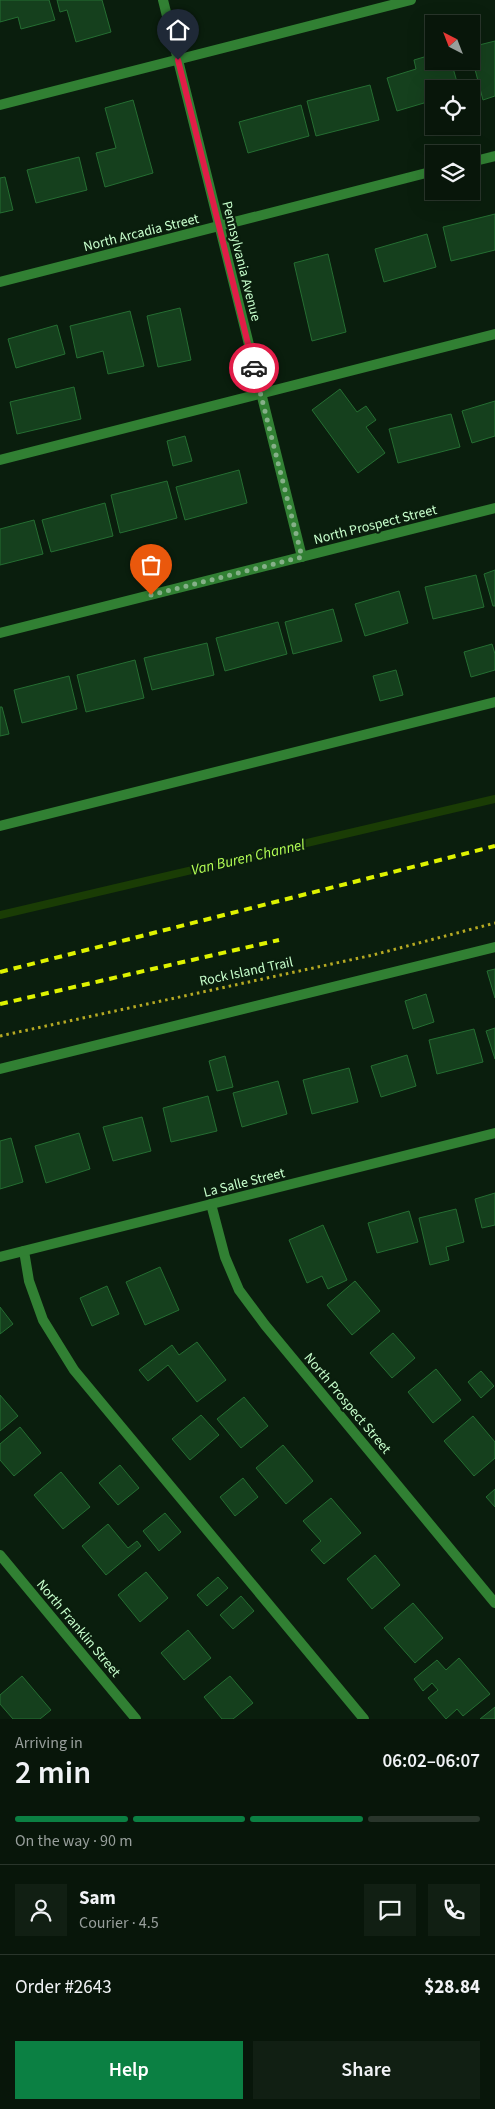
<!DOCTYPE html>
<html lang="en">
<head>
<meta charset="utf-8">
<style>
	:root { --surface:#08160a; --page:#111f13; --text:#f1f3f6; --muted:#989f9c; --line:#29352b; --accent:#0b8043 }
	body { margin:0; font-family:"Source Sans 3",sans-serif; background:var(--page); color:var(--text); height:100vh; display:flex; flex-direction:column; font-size:19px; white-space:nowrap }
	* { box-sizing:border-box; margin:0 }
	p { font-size:16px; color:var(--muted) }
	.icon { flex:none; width:28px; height:28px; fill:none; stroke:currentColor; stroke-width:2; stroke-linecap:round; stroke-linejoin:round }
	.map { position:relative; height:1719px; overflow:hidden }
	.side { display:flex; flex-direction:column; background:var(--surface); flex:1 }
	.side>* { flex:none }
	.needle { width:32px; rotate:318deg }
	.buttons { position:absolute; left:425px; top:15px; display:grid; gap:10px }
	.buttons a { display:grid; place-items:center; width:55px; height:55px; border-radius:0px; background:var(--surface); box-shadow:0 5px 20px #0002,0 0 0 1px var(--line); font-size:25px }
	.pin { position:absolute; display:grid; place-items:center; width:42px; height:42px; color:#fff; margin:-51px -21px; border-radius:50% 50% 50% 0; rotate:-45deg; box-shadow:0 0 5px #0007 }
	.pin .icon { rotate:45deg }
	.courier { position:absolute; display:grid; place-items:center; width:50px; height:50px; margin:-25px; border:4px solid #e11d48; border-radius:50%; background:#fff; color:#222; box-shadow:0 1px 6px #0007 }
	.overview em { font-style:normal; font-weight:600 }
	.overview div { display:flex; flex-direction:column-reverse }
	.overview { display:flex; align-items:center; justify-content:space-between; height:85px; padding:0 15px }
	h1 { font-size:32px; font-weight:600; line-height:38px }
	.bar { display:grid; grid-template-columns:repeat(4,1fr); gap:8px 5px; align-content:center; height:60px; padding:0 15px }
	.bar i { height:6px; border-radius:4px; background:var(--line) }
	.bar .selected { background:var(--accent) }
	.bar p { grid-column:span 4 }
	.line { display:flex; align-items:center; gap:12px; padding:0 15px; border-top:1px solid var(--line) }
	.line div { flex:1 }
	.round { display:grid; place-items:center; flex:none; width:52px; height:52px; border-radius:0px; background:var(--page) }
	.button { display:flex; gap:10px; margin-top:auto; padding:10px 15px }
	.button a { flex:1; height:58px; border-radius:0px; background:var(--accent); color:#fff; font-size:20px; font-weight:600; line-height:58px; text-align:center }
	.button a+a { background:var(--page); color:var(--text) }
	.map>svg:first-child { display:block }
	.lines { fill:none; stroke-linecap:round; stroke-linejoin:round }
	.stream { stroke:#1a3c05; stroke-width:8 }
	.building { fill:#15401d; stroke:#256e32 }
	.path { stroke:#b6aa23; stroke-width:3; stroke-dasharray:2.5 4; stroke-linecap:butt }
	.service { stroke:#318033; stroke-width:10 }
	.minor { stroke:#318033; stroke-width:10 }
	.rail { stroke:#def200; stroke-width:4; stroke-dasharray:8 6; stroke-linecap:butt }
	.done { stroke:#85b089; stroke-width:5; stroke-dasharray:0 9 }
	.route { stroke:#e11d48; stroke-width:6 }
	.labels { text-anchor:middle; stroke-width:4.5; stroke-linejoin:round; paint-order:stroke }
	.street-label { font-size:14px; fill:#c7ffcc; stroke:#0a1e0d }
	.water-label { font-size:15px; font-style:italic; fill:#b4ff55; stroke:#0a1e0d }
</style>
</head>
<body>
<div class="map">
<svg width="495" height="1719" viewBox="0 0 495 1719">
	<rect width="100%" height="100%" fill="#0a1e0d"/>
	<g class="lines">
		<!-- stream -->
		<polyline class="stream" points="0,915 495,799"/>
	</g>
	<!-- building -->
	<g class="building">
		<polygon points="0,0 49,0 55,20 21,29 18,17 0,22"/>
		<polygon points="57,0 102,0 111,32 76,42 67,10 60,12"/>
		<polygon points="495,41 495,96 483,100 471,54 471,47"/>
		<polygon points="434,54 434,61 440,61 441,64 451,61 459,89 434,89 434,100 397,111 387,78 416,69 414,60"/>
		<polygon points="370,85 379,120 316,136 307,101"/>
		<polygon points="133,100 153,173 105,187 96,153 116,148 105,108"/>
		<polygon points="301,105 309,136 248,153 239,122"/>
		<polygon points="79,157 87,190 36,203 27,170"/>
		<polygon points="5,177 13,210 0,213 0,178"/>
		<polygon points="495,214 495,250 451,261 443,227"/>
		<polygon points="427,234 436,267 384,282 375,249"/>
		<polygon points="328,254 346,332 312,341 294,263"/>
		<polygon points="180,308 191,360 158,367 147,316"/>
		<polygon points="130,311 144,366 108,374 103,351 77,358 70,326"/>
		<polygon points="57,325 65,354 16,368 8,339"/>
		<polygon points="74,387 81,419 17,434 10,402"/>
		<polygon points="340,389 357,412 366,406 376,420 366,427 385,453 358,473 312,410"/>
		<polygon points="495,401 495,436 472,443 462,411"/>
		<polygon points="451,414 460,447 398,463 389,429"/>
		<polygon points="185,436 192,461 173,466 167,441"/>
		<polygon points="239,470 247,503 185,520 176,487"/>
		<polygon points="167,481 177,518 120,533 111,495"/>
		<polygon points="105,503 113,536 51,552 42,520"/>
		<polygon points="34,520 43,554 0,565 0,529"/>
		<polygon points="495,570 495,606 493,606 484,574"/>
		<polygon points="476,575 484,607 433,619 425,587"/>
		<polygon points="399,591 408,623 365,636 355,604"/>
		<polygon points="333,609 342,641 293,654 285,622"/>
		<polygon points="278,622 287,654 225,671 216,638"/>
		<polygon points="207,643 214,675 152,690 144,658"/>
		<polygon points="492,644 495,654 495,670 471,677 464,652"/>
		<polygon points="135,660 144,698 86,712 77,675"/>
		<polygon points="396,670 403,695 380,701 373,676"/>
		<polygon points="69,676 77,709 22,723 14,690"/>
		<polygon points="0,707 2,707 9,734 0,736"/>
		<polygon points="495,969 495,998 487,971"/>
		<polygon points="426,994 434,1022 413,1029 405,1001"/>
		<polygon points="495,1028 495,1059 486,1031"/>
		<polygon points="474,1029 483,1062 437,1074 429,1040"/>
		<polygon points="407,1055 416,1086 381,1097 371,1066"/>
		<polygon points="225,1056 233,1087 217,1091 209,1061"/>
		<polygon points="349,1068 358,1102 312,1114 303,1080"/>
		<polygon points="278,1081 287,1114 242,1127 233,1093"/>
		<polygon points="208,1096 217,1131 171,1142 163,1108"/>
		<polygon points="142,1117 151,1151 113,1161 103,1127"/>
		<polygon points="79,1133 90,1169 46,1183 35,1146"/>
		<polygon points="11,1138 23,1182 0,1189 0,1141"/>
		<polygon points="495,1193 495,1225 482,1228 475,1199"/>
		<polygon points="456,1209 464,1242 446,1247 449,1260 430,1265 419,1218"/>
		<polygon points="409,1211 418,1242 377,1253 368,1223"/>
		<polygon points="323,1225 347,1280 328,1289 322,1276 307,1283 289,1240"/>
		<polygon points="160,1267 179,1310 145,1325 126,1282"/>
		<polygon points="355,1281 380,1311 352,1335 327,1305"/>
		<polygon points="107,1286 119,1314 92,1326 80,1298"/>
		<polygon points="0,1307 13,1324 0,1334"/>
		<polygon points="393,1333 415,1358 392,1378 370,1353"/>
		<polygon points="197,1342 226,1380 197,1402 168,1365 148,1381 139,1370 172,1345 179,1355"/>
		<polygon points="436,1369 461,1400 433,1423 408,1392"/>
		<polygon points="481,1371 494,1386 481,1398 468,1382"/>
		<polygon points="0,1395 18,1416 0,1431"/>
		<polygon points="244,1397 268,1426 241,1448 217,1419"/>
		<polygon points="201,1415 219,1435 190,1460 172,1439"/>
		<polygon points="473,1416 495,1442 495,1458 474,1476 444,1441"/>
		<polygon points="20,1427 41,1453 14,1476 0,1460 0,1444"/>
		<polygon points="283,1445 313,1481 286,1504 256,1468"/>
		<polygon points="120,1465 139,1488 118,1505 99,1483"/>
		<polygon points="61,1472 90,1507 63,1529 34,1495"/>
		<polygon points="243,1478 258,1497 235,1516 220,1497"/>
		<polygon points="495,1489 495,1507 486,1497"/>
		<polygon points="331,1498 361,1533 324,1564 311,1550 321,1541 303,1521"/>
		<polygon points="165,1513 181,1532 159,1551 143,1531"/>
		<polygon points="108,1524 128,1548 137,1541 141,1546 106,1575 82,1546"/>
		<polygon points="375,1555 400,1585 372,1609 347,1579"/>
		<polygon points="146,1572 168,1598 140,1622 118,1595"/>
		<polygon points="218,1577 228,1588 207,1606 197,1595"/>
		<polygon points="241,1596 254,1611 233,1629 220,1615"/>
		<polygon points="413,1603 443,1638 415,1663 384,1628"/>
		<polygon points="188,1630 211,1658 184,1680 161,1653"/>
		<polygon points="459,1658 490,1694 463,1716 457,1709 446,1719 428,1698 438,1690 432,1683 423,1691 414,1679 437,1660 446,1670"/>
		<polygon points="22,1676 51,1710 40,1719 13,1719 0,1704 0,1695"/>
		<polygon points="230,1676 253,1703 233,1719 222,1719 204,1697"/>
		<polygon points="495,1707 495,1719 480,1719"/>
	</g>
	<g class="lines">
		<!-- path -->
		<polyline class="path" points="0,1036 373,955 495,923"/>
		<!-- service -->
		<g class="service">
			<polyline points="0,105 411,0"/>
			<polyline points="0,460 495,334"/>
			<polyline points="0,826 495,702"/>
			<polyline points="0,1069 495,947"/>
			<polyline points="24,1251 29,1281 43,1320 74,1370 364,1719"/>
		</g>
		<!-- minor -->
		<g class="minor">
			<polyline points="163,0 302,557"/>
			<polyline points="471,162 495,156"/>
			<polyline points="0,282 434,171"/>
			<polyline points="0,633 495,508"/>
			<polyline points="211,1204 225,1257 239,1290 265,1325 495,1603"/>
			<polyline points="0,1257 495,1133"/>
			<polyline points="0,1555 136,1719"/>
		</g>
		<!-- rail -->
		<g class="rail">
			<polyline points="0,972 495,846"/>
			<polyline points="0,1004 279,940"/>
		</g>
	</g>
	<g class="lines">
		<!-- done -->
		<polyline class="done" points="151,595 302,557 254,368"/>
		<!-- route -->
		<polyline class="route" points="178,60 254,368"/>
	</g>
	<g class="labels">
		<!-- street labels -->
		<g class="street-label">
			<text transform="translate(141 232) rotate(-14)" y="5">North Arcadia Street</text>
			<text transform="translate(242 261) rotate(76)" y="5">Pennsylvania Avenue</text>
			<text transform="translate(375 524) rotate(-14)" y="5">North Prospect Street</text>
			<text transform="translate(246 971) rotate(-12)" y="5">Rock Island Trail</text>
			<text transform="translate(244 1182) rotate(-14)" y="5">La Salle Street</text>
			<text transform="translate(348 1403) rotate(50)" y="5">North Prospect Street</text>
			<text transform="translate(79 1628) rotate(50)" y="5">North Franklin Street</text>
		</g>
		<!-- water labels -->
		<g class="water-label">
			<text transform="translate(248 857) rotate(-13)" y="5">Van Buren Channel</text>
		</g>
	</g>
</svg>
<div class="buttons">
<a><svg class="needle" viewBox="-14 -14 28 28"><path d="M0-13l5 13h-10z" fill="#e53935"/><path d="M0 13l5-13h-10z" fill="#989f9c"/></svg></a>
<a><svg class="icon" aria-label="locate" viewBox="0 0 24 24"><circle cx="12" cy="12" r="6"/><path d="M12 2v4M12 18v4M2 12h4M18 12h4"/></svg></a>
<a><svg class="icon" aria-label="layers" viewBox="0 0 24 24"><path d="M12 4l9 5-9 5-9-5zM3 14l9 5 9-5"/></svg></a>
</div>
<div class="pin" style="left:151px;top:595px;background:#ea580c"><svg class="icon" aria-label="bag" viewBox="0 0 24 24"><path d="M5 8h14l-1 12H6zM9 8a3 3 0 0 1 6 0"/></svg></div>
<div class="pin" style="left:178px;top:60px;background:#1f2937"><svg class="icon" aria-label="home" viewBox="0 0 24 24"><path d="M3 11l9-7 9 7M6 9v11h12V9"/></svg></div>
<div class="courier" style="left:254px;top:368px"><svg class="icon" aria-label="car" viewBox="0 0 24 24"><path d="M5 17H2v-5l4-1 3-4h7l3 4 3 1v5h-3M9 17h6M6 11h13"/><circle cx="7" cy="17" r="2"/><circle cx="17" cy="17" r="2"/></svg></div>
</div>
<section class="side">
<div class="overview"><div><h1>2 min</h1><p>Arriving in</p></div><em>06:02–06:07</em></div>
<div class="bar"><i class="selected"></i><i class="selected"></i><i class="selected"></i><i></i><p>On the way · 90 m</p></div>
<div class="line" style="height:90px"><a class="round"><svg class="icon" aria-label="person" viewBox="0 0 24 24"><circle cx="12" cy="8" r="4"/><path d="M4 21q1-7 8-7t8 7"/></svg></a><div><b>Sam</b><p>Courier · 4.5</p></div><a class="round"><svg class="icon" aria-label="chat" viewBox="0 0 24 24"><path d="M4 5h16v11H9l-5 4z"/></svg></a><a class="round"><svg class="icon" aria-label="phone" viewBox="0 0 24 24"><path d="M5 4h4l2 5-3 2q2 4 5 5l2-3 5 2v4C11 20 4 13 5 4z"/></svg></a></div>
<div class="line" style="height:65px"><div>Order #2643</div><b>$28.84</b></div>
<div class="button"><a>Help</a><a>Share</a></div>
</section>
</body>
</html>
